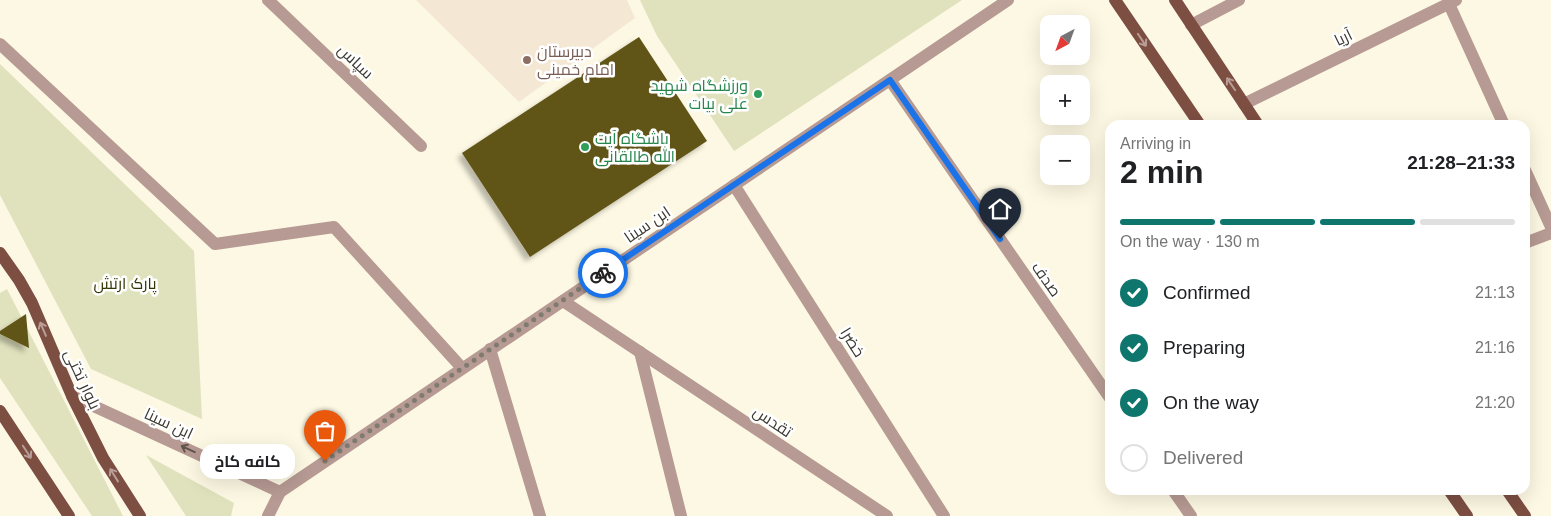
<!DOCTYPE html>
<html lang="en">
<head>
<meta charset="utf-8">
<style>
	:root { --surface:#fff; --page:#f6f6f6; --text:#202124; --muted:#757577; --line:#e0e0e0; --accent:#0f766e }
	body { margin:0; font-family:Helvetica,Cairo,sans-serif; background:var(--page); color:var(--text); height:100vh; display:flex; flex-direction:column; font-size:19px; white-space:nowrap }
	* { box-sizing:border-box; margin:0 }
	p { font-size:16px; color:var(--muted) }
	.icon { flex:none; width:28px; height:28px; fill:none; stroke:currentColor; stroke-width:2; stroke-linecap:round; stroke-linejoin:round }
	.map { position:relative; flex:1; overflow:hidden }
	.drawer { position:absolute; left:1105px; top:120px; width:425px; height:375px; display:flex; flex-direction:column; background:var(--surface); border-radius:15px; box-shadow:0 5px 20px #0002 }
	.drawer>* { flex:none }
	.needle { width:32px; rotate:221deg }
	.buttons { position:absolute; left:1040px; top:15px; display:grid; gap:10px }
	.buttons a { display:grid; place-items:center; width:50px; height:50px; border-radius:10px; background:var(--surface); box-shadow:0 5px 20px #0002; font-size:25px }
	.pin { position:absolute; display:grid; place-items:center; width:42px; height:42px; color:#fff; margin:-51px -21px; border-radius:50% 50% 50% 0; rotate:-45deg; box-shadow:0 0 5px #0007 }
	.pin .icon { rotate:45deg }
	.courier { position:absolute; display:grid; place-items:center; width:50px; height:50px; margin:-25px; border:4px solid #1a73e8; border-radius:50%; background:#fff; color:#222; box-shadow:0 1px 6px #0007 }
	.bubble { position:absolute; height:35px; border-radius:15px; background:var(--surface); box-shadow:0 5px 20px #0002; font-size:16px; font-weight:700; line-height:35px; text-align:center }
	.headline em { font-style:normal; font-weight:700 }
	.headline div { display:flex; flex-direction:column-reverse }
	.headline { display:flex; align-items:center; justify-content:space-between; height:85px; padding:0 15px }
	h1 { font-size:32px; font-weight:700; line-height:38px }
	.bar { display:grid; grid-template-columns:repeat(4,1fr); gap:8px 5px; align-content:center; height:60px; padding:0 15px }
	.bar i { height:6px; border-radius:4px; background:var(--line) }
	.bar .active { background:var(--accent) }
	.bar p { grid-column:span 4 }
	ol { padding:0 15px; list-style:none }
	li { display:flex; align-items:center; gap:15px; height:55px }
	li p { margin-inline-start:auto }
	li .icon { padding:5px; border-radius:50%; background:var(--accent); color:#fff; stroke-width:4 }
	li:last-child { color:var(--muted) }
	li i { width:28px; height:28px; border:2px solid var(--line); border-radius:50% }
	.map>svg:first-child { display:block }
	.education { fill:#f4e8d4 }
	.green { fill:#e0e2bd }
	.building { fill:#615419; filter:url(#shadow) }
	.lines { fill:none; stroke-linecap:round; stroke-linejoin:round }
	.minor { stroke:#b69a93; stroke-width:12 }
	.major { stroke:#7d4e42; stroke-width:12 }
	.oneway { stroke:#b89e97 }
	.oneway2 { stroke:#60564e }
	.done { stroke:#7f7c6f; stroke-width:5; stroke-dasharray:0 9 }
	.route { stroke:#1a73e8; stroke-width:6 }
	.education-dot { fill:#8d6e63; stroke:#fff; stroke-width:2 }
	.leisure-dot { fill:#2e9e5b; stroke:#fff; stroke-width:2 }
	.labels { text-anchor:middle; stroke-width:5; stroke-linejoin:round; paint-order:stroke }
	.street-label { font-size:16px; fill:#3b3931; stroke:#fff }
	.education-label { font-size:16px; fill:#785e54; stroke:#fff; text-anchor:start }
	.leisure-label { font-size:16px; fill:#27864d; stroke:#fff; text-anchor:end }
	.park-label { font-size:16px; fill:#343404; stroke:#fff }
</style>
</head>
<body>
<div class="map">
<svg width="1551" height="516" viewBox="0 0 1551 516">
	<defs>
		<filter id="shadow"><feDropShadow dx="-4.5" dy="4.5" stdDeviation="2.5" flood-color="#0004"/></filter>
	</defs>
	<rect width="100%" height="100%" fill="#fcf8e3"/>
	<!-- education -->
	<polygon class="education" points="416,0 627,0 635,18 519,102"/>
	<!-- green -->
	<g class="green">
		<polygon points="640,0 962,0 734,151 657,36"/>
		<polygon points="0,64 194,251 202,419 91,369 0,195"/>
		<polygon points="7,289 123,516 92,516 0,378 0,293"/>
		<polygon points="146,455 234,503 231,516 186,516"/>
	</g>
	<!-- building -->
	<g class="building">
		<polygon points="639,37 707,141 530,257 462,153"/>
		<polygon points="26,314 29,348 0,334 0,331"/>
	</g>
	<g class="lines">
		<!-- minor -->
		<g class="minor">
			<polyline points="268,0 421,146"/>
			<polyline points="1449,4 1504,125"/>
			<polyline points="1191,25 1239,0"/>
			<polyline points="0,44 215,244 334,227 462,368"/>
			<polyline points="890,80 1110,398"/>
			<polyline points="1244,104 1456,0"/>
			<polyline points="1525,170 1551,227"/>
			<polyline points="734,185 944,516"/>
			<polyline points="1525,243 1551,233"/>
			<polyline points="563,301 887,516"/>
			<polyline points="490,349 540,516"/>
			<polyline points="640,352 681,516"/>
			<polyline points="72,396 280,492"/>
			<polyline points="1173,490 1191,516"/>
			<polyline points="268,516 280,492 1008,0"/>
		</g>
		<!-- major -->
		<g class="major">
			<polyline points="1115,0 1200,125"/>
			<polyline points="1175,0 1258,125"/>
			<polyline points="0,253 19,280 32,303 72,396 103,458 140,516"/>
			<polyline points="0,411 69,516"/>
			<polyline points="1449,490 1467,516"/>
			<polyline points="1507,490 1525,516"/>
		</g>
	</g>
	<!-- one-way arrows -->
	<defs><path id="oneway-shaft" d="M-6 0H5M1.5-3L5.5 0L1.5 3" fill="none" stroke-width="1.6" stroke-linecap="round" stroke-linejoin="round" transform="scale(1.25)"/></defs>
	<g class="oneway">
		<use href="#oneway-shaft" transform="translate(1142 40) rotate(56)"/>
		<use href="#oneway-shaft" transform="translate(1231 84) rotate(-124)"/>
		<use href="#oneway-shaft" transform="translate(43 329) rotate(-113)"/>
		<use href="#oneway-shaft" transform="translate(27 452) rotate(57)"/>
		<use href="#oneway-shaft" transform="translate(114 475) rotate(-122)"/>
	</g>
	<use class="oneway2" href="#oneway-shaft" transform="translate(188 449) rotate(-155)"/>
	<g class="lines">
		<!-- done -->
		<polyline class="done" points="325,461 603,273"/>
		<!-- route -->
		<polyline class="route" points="603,273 890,80 1000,239"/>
	</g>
	<!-- markers -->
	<circle class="education-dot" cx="527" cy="60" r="5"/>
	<g class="leisure-dot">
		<circle cx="758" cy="94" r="5"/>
		<circle cx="585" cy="147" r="5"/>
	</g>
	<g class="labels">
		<!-- street labels -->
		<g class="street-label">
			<text transform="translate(1343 37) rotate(-26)" y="6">آریا</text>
			<text transform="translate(356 61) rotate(44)" y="6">سپاس</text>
			<text transform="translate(647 224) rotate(-34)" y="6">ابن سینا</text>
			<text transform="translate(1047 279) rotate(55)" y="6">صدف</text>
			<text transform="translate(853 342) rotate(58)" y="6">خضرا</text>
			<text transform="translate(83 379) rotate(65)" y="6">بلوار تختی</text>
			<text transform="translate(773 421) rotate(34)" y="6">تقدس</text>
			<text transform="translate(169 423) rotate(25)" y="6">ابن سینا</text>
		</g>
		<!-- education labels -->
		<g class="education-label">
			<text x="537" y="57">دبیرستان<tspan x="537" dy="18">امام خمینی</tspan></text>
		</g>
		<!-- leisure labels -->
		<g class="leisure-label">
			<text x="748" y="91">ورزشگاه شهید<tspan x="748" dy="18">علی بیات</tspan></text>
			<text x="595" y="144" text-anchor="start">باشگاه آیت<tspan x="595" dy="18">الله طالقانی</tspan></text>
		</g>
		<!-- park labels -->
		<g class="park-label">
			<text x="125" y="289">پارک ارتش</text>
		</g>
	</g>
</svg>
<div class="buttons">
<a><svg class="needle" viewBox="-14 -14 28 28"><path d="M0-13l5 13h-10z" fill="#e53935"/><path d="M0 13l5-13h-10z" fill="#757577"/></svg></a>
<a>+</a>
<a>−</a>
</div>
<div class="pin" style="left:325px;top:461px;background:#ea580c"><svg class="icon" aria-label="bag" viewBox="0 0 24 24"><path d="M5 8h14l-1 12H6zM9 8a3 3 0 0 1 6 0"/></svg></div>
<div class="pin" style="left:1000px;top:239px;background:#1f2937"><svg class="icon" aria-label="home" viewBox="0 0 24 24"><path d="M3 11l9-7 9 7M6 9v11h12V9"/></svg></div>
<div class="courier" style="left:603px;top:273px"><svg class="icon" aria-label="bike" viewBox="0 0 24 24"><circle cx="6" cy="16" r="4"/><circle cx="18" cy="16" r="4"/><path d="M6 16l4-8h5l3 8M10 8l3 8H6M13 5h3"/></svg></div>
<div class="bubble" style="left:200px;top:444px;width:95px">کافه کاخ</div>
<section class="drawer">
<div class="headline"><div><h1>2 min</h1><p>Arriving in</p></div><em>21:28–21:33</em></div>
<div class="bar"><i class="active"></i><i class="active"></i><i class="active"></i><i></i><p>On the way · 130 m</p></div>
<ol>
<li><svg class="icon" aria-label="check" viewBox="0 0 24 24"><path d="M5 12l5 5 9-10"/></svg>Confirmed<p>21:13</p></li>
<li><svg class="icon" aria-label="check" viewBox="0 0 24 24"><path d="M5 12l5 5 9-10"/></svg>Preparing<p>21:16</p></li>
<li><svg class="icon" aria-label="check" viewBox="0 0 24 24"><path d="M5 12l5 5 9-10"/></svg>On the way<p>21:20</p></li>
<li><i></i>Delivered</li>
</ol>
</section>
</div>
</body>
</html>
